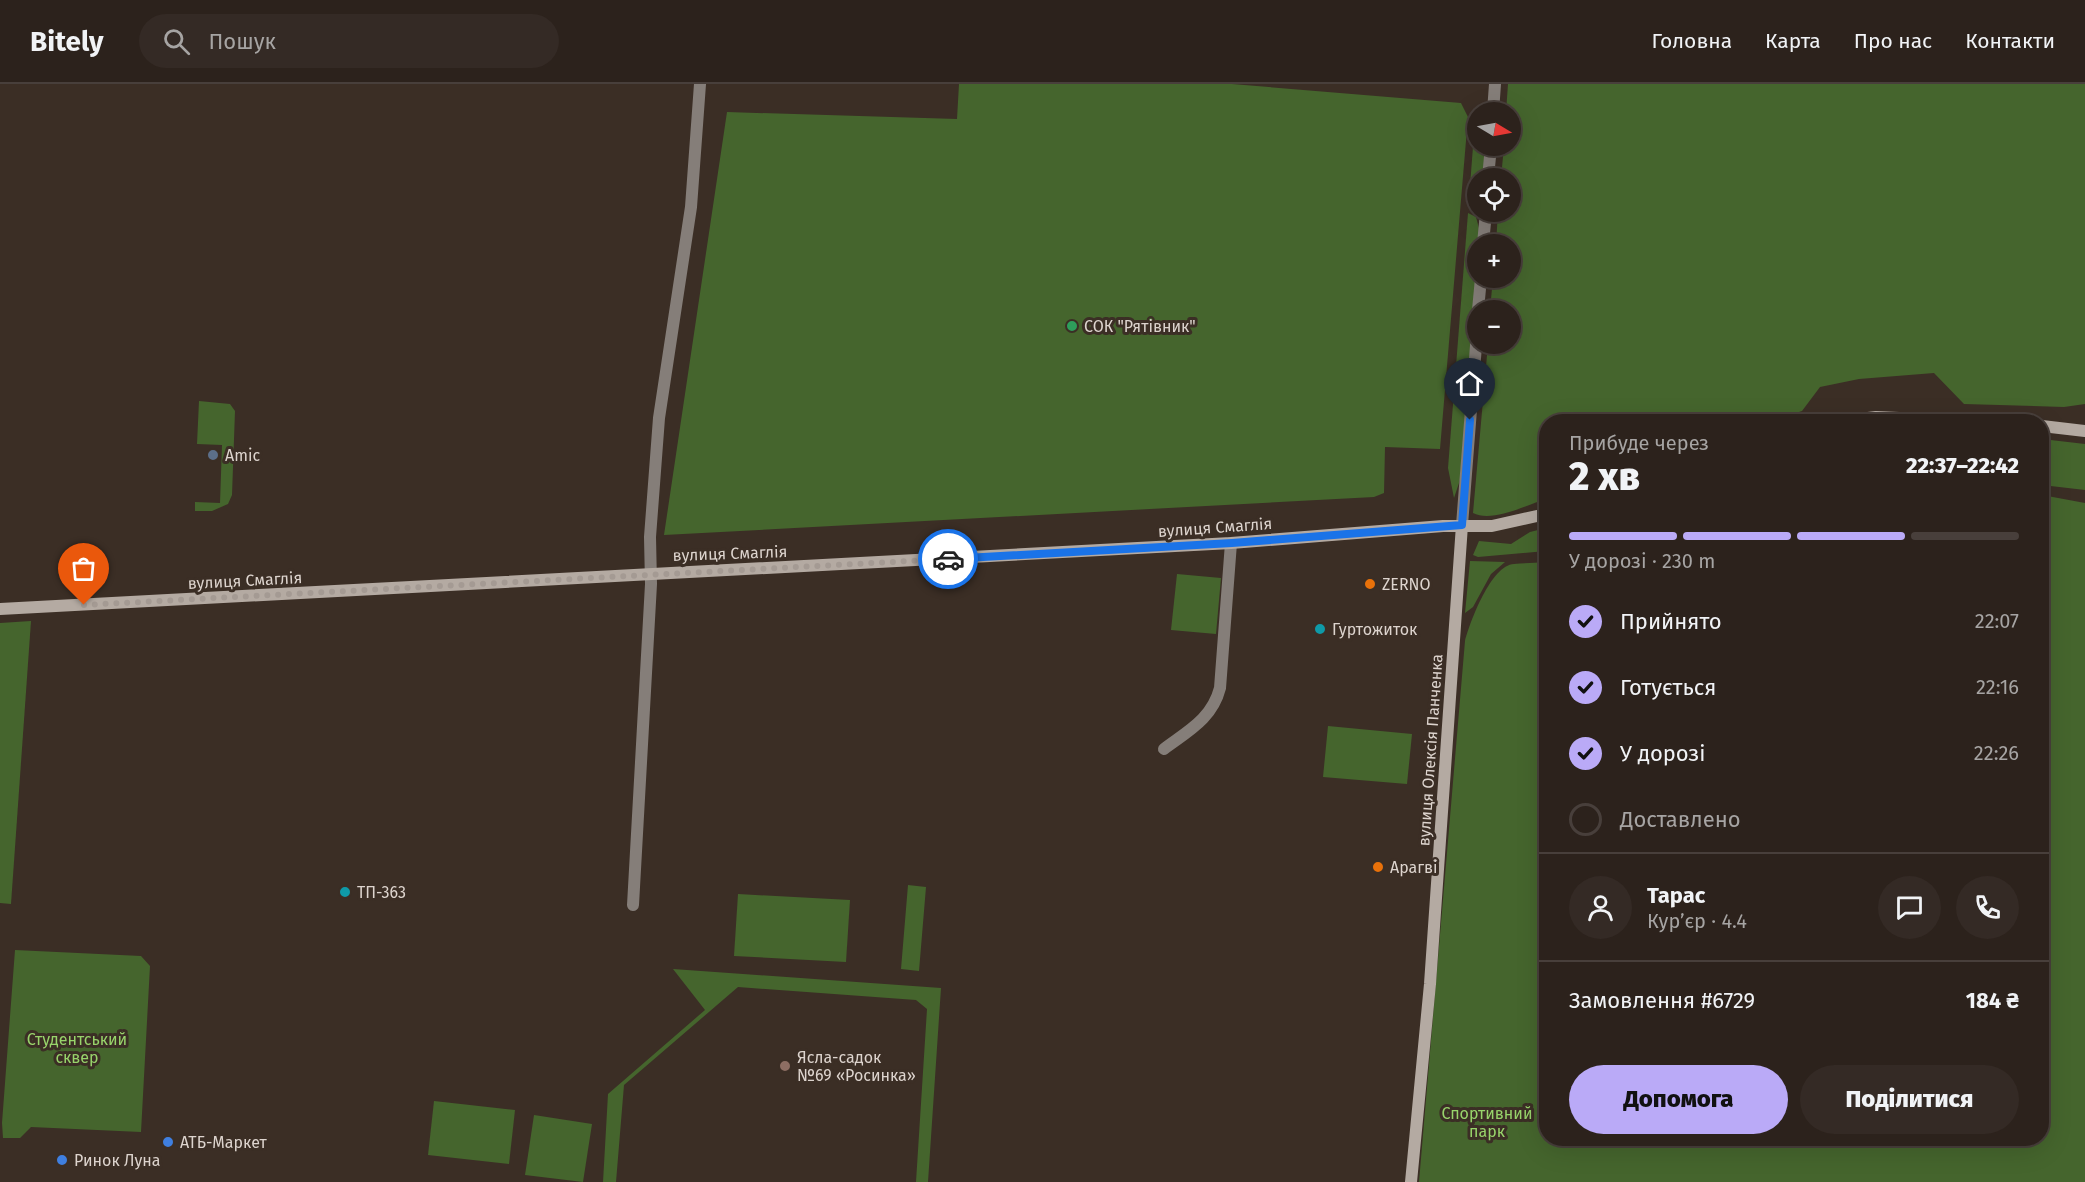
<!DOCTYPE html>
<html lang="uk">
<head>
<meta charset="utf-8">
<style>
	:root { --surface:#2c221c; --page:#342a25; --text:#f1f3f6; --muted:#a6a4a3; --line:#483f3b; --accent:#baaaf7 }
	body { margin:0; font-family:"Fira Sans",sans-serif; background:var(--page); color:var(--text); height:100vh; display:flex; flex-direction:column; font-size:22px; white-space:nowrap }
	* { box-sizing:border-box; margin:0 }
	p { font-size:20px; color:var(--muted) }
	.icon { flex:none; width:33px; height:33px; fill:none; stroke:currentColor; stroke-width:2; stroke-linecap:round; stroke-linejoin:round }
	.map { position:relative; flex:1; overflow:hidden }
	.sheet { position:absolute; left:1539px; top:330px; width:510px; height:732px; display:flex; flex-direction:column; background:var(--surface); border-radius:24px; box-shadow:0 6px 24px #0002,0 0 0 2px var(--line) }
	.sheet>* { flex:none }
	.needle { width:39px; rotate:100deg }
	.buttons { position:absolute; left:1467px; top:18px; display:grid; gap:12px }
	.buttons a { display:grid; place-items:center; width:54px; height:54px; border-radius:50%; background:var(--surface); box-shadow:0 6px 24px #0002,0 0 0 2px var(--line); font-size:30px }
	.pin { position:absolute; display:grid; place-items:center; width:51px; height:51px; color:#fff; margin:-62px -26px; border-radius:50% 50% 50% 0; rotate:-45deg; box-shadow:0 0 6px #0007 }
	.pin .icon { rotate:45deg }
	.courier { position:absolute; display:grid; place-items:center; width:60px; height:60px; margin:-30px; border:4px solid #1a73e8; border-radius:50%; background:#fff; color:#222; box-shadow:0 2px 8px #0007 }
	.summary em { font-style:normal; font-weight:800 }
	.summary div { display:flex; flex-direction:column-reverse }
	.summary { display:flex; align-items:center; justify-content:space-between; height:102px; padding:0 30px }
	h1 { font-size:39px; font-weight:800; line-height:45px }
	.bar { display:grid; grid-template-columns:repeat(4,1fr); gap:9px 6px; align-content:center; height:72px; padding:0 30px }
	.bar i { height:8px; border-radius:4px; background:var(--line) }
	.bar .selected { background:var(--accent) }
	.bar p { grid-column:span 4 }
	.line { display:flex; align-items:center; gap:15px; padding:0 30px; border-top:2px solid var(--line) }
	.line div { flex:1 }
	.round { display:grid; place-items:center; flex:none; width:63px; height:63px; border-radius:32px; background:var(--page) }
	ol { padding:0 30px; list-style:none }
	li { display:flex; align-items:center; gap:18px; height:66px }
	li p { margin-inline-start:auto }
	li .icon { padding:6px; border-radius:50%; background:var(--accent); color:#111; stroke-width:4 }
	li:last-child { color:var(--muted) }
	li i { width:33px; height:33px; border:3px solid var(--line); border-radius:50% }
	.action { display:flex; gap:12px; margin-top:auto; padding:12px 30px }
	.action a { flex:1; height:69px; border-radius:36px; background:var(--accent); color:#111; font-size:24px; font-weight:800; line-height:69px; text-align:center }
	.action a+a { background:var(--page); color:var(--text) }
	header { display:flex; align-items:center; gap:36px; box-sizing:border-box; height:84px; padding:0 30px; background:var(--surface); border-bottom:2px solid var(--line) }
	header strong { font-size:28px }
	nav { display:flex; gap:33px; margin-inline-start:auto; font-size:21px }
	.search { width:420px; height:54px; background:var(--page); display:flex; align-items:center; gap:15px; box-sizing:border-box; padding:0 21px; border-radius:33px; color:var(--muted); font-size:22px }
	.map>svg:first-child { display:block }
	.green { fill:#45652d }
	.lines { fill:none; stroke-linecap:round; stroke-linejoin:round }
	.street { stroke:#857e79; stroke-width:12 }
	.secondary { stroke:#b4aaa2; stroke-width:12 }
	.done { stroke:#a49a93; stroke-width:6; stroke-dasharray:0 10.8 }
	.route { stroke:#1a73e8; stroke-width:8 }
	.leisure-dot { fill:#2e9e5b; stroke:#3b2e25; stroke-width:2 }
	.service-dot { fill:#5c6f8a; stroke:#3b2e25; stroke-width:2 }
	.food-dot { fill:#e8710a; stroke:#3b2e25; stroke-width:2 }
	.culture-dot { fill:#0f9aa8; stroke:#3b2e25; stroke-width:2 }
	.education-dot { fill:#8d6e63; stroke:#3b2e25; stroke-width:2 }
	.shop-dot { fill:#3f7fe0; stroke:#3b2e25; stroke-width:2 }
	.labels { text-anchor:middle; stroke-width:6; stroke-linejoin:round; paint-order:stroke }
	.poi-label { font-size:16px; fill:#ddd4ce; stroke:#3b2e25; text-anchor:start }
	.street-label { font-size:16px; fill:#ddd4ce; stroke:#3b2e25 }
	.park-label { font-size:16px; fill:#98d46b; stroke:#3b2e25 }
</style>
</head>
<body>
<header>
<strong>Bitely</strong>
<div class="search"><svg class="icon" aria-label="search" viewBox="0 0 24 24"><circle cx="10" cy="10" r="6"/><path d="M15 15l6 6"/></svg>Пошук</div>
<nav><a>Головна</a><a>Карта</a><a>Про нас</a><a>Контакти</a></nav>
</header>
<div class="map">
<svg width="2085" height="1098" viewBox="0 0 2085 1098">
	<rect width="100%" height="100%" fill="#3b2e25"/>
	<!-- green -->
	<g class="green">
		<polygon points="959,0 1232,0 1461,19 1468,33 1440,365 1385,363 1384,409 1374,413 664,451 727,28 957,35"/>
		<path d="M1508,0H2085V320L2064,323L1964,320L1934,289L1859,295L1820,303L1802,327L1772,337L1546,338V415C1527,421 1492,439 1473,429L1488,260H1510V226H1490L1493,194H1510V160H1496L1498,128H1510V94H1501L1504,62H1510V28H1506Z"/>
		<polygon points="1476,23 1481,28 1478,28 1478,62 1487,62 1484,94 1478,94 1477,111 1469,115"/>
		<polygon points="1468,129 1476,133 1480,148 1460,396 1454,414 1448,384"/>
		<polygon points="199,317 230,320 235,327 232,411 228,420 212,427 195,427 195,418 220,419 222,361 197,360"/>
		<polygon points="2042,355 2085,360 2085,406 2042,401"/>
		<path d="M2042,411L2085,419V1098H1419L1465,557C1470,538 1491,481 1514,480C1524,479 1535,479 1546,478V1054H2042Z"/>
		<polygon points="1546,444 1546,467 1478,473 1473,471 1479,457 1511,460 1530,448"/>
		<polygon points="1470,477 1505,478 1491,490 1473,523 1465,529"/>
		<polygon points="1177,490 1221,494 1216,550 1171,546"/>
		<polygon points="31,537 11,820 0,819 0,539"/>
		<polygon points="1328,642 1412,650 1407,700 1323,693"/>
		<polygon points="908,801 926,803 919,887 901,885"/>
		<polygon points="738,810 850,816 846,878 734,872"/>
		<polygon points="15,866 141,872 150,882 141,1048 31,1043 20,1054 3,1054 2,1039"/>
		<polygon points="673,885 941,904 928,1098 916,1098 927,925 916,916 738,903 624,1001 616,1098 603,1098 608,1010 705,926"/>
		<polygon points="434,1017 515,1026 509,1080 428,1071"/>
		<polygon points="534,1031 592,1040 583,1098 525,1091"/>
	</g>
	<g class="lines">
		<!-- street -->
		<g class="street">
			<polyline points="1493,28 1495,0"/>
			<polyline points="1488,94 1491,62"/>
			<polyline points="1483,160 1486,128"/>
			<polyline points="1478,226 1481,194"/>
			<polyline points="1462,441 1478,236"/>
			<path d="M1164,665C1188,647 1212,635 1220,604L1231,459"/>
			<polyline points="633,821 651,500 650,453 659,334 691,123 700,0"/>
		</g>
		<!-- secondary -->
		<g class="secondary">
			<polyline points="1836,338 1876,333 1991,338"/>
			<polyline points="2042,342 2085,347"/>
			<polyline points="0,525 1231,459 1443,442 1492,442 1546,430"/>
			<polyline points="1411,1098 1430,900 1462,441"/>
		</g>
	</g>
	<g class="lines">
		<!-- done -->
		<polyline class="done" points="84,521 948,475"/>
		<!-- route -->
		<polyline class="route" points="948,475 1232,459 1462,441 1470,336"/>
	</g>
	<!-- markers -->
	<circle class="leisure-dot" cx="1072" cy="242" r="6"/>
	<circle class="service-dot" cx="213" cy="371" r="6"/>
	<g class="food-dot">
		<circle cx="1370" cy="500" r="6"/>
		<circle cx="1378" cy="783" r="6"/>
	</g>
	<g class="culture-dot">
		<circle cx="1320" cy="545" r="6"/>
		<circle cx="345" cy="808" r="6"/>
	</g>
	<circle class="education-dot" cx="785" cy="982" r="6"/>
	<g class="shop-dot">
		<circle cx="168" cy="1058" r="6"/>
		<circle cx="62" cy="1076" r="6"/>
	</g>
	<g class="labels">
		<!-- poi labels -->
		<g class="poi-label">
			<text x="1084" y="248">СОК "Рятівник"</text>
			<text x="225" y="377">Amic</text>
			<text x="1382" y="506">ZERNO</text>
			<text x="1332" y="551">Гуртожиток</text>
			<text x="1390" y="789">Арагві</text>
			<text x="357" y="814">ТП-363</text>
			<text x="797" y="979">Ясла-садок<tspan x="797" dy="18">№69 «Росинка»</tspan></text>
			<text x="180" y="1064">АТБ-Маркет</text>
			<text x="74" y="1082">Ринок Луна</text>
		</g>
		<!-- street labels -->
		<g class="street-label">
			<text transform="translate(1215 443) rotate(-4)" y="6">вулиця Смаглія</text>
			<text transform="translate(730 469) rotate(-2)" y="6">вулиця Смаглія</text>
			<text transform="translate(245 496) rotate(-3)" y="6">вулиця Смаглія</text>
			<text transform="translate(1430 666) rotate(-86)" y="6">вулиця Олексія Панченка</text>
		</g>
		<!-- park labels -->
		<g class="park-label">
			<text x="77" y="961">Студентський<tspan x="77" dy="18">сквер</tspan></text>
			<text x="1487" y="1035">Спортивний<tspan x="1487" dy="18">парк</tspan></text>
		</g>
	</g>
</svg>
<div class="buttons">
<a><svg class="needle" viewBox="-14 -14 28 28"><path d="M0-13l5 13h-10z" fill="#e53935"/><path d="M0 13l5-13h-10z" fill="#a6a4a3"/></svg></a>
<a><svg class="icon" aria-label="locate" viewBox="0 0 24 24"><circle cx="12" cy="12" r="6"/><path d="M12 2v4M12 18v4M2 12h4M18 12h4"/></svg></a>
<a>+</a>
<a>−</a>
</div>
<div class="pin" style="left:84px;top:521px;background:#ea580c"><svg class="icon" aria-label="bag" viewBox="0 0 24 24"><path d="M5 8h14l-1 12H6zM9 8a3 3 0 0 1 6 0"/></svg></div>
<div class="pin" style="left:1470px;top:336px;background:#1f2937"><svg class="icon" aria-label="home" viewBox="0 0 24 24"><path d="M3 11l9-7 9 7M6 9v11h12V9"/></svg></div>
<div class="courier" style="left:948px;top:475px"><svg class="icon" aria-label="car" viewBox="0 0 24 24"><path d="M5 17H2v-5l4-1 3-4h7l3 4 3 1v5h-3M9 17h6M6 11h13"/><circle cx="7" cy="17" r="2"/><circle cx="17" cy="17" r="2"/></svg></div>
<section class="sheet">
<div class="summary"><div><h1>2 хв</h1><p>Прибуде через</p></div><em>22:37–22:42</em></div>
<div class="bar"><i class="selected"></i><i class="selected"></i><i class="selected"></i><i></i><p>У дорозі · 230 m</p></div>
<ol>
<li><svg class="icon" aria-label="check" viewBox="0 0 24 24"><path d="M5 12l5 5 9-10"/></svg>Прийнято<p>22:07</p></li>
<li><svg class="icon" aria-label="check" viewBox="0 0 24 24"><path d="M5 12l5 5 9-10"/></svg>Готується<p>22:16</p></li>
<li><svg class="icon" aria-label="check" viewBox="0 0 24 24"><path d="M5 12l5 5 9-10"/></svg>У дорозі<p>22:26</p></li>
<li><i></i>Доставлено</li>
</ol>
<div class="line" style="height:108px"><a class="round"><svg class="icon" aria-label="person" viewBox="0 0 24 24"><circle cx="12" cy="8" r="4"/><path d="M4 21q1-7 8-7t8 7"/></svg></a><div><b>Тарас</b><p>Кур’єр · 4.4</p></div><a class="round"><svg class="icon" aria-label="chat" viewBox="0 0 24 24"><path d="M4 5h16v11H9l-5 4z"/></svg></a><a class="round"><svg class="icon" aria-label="phone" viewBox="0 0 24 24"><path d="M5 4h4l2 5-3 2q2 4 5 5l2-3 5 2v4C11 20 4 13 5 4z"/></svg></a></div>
<div class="line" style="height:78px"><div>Замовлення #6729</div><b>184 ₴</b></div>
<div class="action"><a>Допомога</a><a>Поділитися</a></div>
</section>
</div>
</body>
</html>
